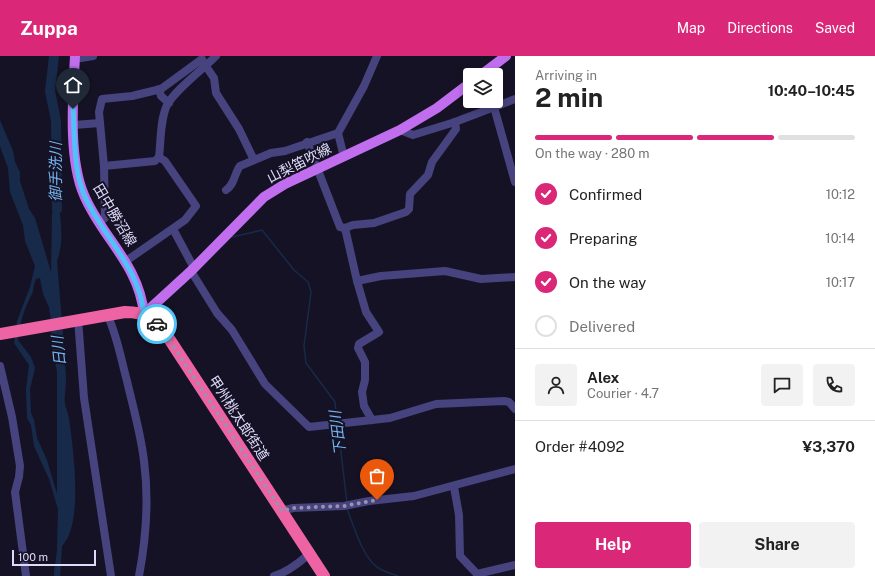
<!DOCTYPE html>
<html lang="en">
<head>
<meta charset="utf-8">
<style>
	:root { --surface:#fff; --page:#f2f2f2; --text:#222; --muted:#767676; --line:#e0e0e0; --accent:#db2777 }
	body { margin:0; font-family:"Public Sans","Noto Sans JP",sans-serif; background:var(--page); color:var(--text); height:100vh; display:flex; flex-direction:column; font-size:15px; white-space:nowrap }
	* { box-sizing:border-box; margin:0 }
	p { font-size:13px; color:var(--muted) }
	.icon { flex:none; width:22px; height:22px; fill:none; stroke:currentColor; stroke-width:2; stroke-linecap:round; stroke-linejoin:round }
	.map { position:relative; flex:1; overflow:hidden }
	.details { display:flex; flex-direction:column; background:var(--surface); width:360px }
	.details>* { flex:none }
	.buttons { position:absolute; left:463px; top:12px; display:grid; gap:8px }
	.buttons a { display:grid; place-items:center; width:40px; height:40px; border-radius:4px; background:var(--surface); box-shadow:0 2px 6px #0003; font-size:20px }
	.scale { position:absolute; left:12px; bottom:10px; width:84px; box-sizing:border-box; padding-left:4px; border:2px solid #dedafb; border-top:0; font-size:11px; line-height:14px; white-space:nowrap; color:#dedafb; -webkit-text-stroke:3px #161225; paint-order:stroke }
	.pin { position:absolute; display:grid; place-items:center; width:34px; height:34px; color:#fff; margin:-41px -17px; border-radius:50% 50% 50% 0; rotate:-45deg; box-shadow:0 0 4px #0007 }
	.pin .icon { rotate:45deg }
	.courier { position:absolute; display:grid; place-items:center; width:40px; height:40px; margin:-20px; border:3px solid #4fc3f7; border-radius:50%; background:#fff; color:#222; box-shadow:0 1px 5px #0007 }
	.summary em { font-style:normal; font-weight:700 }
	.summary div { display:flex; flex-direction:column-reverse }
	.summary { display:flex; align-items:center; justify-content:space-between; height:68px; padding:0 20px }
	h1 { font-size:26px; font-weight:700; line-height:30px }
	.bar { display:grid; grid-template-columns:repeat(4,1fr); gap:6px 4px; align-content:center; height:48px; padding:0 20px }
	.bar i { height:5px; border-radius:3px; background:var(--line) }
	.bar .on { background:var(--accent) }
	.bar p { grid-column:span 4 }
	.line { display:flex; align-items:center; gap:10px; padding:0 20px; border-top:1px solid var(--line) }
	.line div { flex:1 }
	.round { display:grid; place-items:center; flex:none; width:42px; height:42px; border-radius:4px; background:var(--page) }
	ol { padding:0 20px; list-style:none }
	li { display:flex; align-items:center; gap:12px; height:44px }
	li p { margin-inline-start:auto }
	li .icon { padding:4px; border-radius:50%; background:var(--accent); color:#fff; stroke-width:4 }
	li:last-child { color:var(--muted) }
	li i { width:22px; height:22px; border:2px solid var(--line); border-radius:50% }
	.primary-button { display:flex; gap:8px; margin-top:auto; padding:8px 20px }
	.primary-button a { flex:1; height:46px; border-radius:4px; background:var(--accent); color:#fff; font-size:16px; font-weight:700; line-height:46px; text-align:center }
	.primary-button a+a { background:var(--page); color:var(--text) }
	header { display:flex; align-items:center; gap:24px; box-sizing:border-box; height:56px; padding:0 20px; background:var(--accent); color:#fff }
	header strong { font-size:19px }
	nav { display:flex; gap:22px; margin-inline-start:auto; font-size:14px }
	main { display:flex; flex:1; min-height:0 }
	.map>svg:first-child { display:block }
	.water { fill:#172a4a; fill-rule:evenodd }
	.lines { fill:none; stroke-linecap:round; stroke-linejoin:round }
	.stream { stroke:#172a4a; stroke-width:1.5 }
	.river { stroke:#172a4a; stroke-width:10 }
	.minor { stroke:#46437e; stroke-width:8 }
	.major { stroke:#c06eee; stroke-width:10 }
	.highway { stroke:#ed63a3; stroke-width:12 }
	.done { stroke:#9894b0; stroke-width:4; stroke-dasharray:0 7.2 }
	.route { stroke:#4fc3f7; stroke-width:5 }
	.labels { text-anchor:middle; stroke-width:4; stroke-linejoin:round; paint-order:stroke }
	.street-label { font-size:14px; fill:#dedafb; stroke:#161225 }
	.water-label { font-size:15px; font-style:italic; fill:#74b4ef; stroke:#161225 }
</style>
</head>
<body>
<header>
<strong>Zuppa</strong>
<nav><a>Map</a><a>Directions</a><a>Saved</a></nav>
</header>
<main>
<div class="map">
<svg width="515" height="520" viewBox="0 0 515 520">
	<rect width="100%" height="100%" fill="#161225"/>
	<!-- water -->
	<path class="water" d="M0,64L13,95L15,106L20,116V125L29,153L35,162L51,216L52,157L58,140C60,162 65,184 57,205C60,244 64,284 66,323C66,331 64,340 65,348C66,353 68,357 69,362C73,392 84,468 62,490L60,520H54V516L57,495L58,453L49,423L34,390L31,369L27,362L26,333L29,309L14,287L17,265L30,231L35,210L25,185L23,169L10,136L8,112L0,90ZM40,222L43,238L49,251L52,273L50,282L57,315V438L47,404L37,382L34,364L31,357L30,333L35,312L31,301L18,284C20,266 24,253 32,238C34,234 33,228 36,223Z"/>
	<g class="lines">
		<!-- stream -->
		<g class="stream">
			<polyline points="232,181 262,174 294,214 308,226 311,236 304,290 306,307 335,346 337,365"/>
			<polyline points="338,371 347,447"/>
			<path d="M347,453C354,470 363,504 380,513C386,516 392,518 398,520"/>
		</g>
		<!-- river -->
		<polyline class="river" points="54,0 50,35 56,65 57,153"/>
		<!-- minor -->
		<g class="minor">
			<polyline points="75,3 93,0"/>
			<polyline points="203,6 214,22 216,37 239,73 254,104"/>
			<polyline points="159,33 161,40 169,47"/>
			<polyline points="494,51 515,126"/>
			<polyline points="74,69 100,67"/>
			<polyline points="400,74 413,79 455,66 515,43"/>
			<polyline points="338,77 344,101"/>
			<polyline points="307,86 340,171 345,172 357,225 381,220 445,215 481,223 515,221"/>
			<polyline points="104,110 155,105 159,101"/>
			<path d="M226,134C235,128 234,118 240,110L271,97L285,95L338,77L364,30L377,0"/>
			<polyline points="100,166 105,162 104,110 99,56 102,43 132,40 161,33 202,3"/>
			<polyline points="345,172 353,169 374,167 406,156 409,153 410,138 428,119 432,106 456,73 455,66"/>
			<polyline points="173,173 194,212"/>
			<path d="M126,205L185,164L196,150L165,105L159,101C161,85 160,64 167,49C175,34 203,13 216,0"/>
			<polyline points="191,215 217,257 232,274 265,328 309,371 390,362 436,348 504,345 509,346 515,353"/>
			<polyline points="357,225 366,256 379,276 359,288 358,292 365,306 365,324 362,336 364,350 372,364"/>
			<path d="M107,258C117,279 121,303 127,325C133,351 141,378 144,405C149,443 146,483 139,520"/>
			<polyline points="78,263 84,342 111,520"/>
			<polyline points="0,310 12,361 20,410 19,421 15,436 26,520"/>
			<polyline points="454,431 459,459 460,500 479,520"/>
			<polyline points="281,455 293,452 344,450 369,445 414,440 515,413"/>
			<polyline points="477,518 515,509"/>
			<path d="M274,520C288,516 299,507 309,498"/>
		</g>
		<!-- major -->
		<g class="major">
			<path d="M75,0C73,41 68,102 84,139C102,182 139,208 144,258"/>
			<polyline points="481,19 506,0"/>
			<polyline points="144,258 191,215 264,141 285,128 400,74 437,52 470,27"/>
		</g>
		<!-- highway -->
		<path class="highway" d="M0,278L125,256C148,256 155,264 168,281L324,520"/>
	</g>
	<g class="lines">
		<!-- done -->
		<polyline class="done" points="157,268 168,282 282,455 293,452 344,450 377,444"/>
		<!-- route -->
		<path class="route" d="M73,53C75,82 73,114 85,141C104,182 139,211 144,258L157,268"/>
	</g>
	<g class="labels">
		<!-- street labels -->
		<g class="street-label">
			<text transform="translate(299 107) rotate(-27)" y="5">山梨笛吹線</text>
			<text transform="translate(115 159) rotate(59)" y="5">田中勝沼線</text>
			<text transform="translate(239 362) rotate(57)" y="5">甲州桃太郎街道</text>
		</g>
		<!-- water labels -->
		<g class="water-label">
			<text transform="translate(56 116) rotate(-90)" y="5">御手洗川</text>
			<text transform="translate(59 295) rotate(-96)" y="5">日川</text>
			<text transform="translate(338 377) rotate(-97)" y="5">下田川</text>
		</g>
	</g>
</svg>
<div class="buttons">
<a><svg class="icon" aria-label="layers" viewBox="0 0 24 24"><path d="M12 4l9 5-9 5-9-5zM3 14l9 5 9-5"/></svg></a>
</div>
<div class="scale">100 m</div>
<div class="pin" style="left:377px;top:444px;background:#ea580c"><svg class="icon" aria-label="bag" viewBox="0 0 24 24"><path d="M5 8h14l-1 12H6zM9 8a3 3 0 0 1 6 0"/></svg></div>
<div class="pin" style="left:73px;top:53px;background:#1f2937"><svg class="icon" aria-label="home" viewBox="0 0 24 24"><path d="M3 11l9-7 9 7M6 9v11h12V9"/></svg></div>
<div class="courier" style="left:157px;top:268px"><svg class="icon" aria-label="car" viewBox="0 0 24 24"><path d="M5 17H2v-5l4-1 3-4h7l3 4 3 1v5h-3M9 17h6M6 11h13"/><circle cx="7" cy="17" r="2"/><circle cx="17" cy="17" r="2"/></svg></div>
</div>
<section class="details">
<div class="summary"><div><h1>2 min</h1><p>Arriving in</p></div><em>10:40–10:45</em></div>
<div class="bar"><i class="on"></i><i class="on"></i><i class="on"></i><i></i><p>On the way · 280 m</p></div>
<ol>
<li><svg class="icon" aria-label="check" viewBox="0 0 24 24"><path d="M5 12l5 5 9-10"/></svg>Confirmed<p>10:12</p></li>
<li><svg class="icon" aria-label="check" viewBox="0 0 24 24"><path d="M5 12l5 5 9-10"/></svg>Preparing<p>10:14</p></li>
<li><svg class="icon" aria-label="check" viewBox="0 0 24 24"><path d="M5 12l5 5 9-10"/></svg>On the way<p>10:17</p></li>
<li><i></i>Delivered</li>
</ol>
<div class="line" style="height:72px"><a class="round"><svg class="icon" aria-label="person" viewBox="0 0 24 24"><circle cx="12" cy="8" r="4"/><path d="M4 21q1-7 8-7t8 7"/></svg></a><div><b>Alex</b><p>Courier · 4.7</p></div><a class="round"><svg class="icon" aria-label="chat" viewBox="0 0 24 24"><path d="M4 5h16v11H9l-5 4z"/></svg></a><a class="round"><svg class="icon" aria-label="phone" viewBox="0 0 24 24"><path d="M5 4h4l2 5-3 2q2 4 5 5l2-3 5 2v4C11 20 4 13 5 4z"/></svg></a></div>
<div class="line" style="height:52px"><div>Order #4092</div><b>¥3,370</b></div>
<div class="primary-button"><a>Help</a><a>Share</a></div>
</section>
</main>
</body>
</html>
